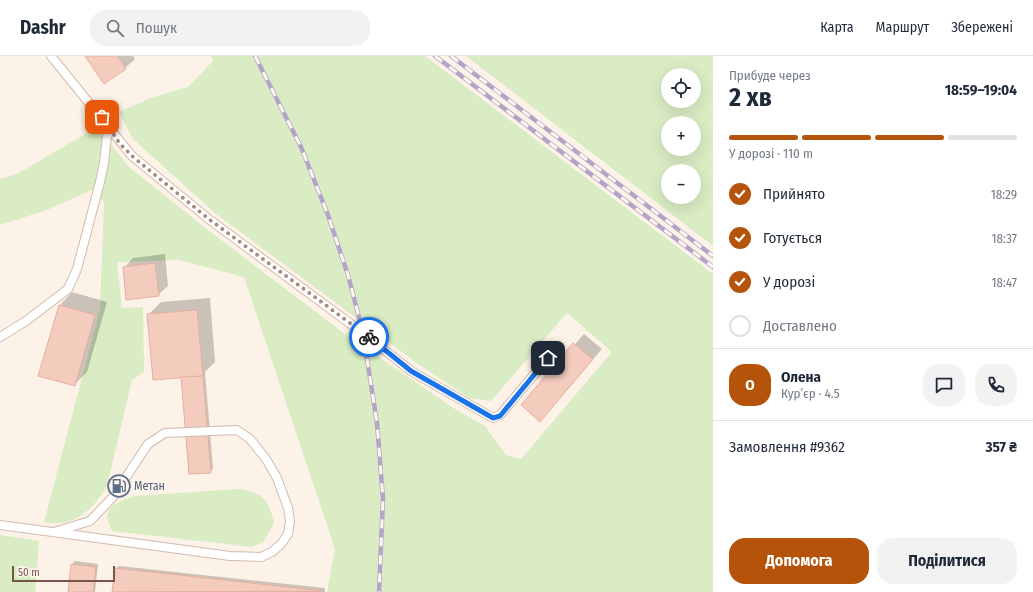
<!DOCTYPE html>
<html lang="uk">
<head>
<meta charset="utf-8">
<style>
	:root { --surface:#fff; --page:#f2f2f3; --text:#1f2937; --muted:#747a83; --line:#e0e1e3; --accent:#b45309 }
	body { margin:0; font-family:"Fira Sans Condensed",sans-serif; background:var(--page); color:var(--text); height:100vh; display:flex; flex-direction:column; font-size:15px; white-space:nowrap }
	* { box-sizing:border-box; margin:0 }
	p { font-size:13px; color:var(--muted) }
	.icon { flex:none; width:22px; height:22px; fill:none; stroke:currentColor; stroke-width:2; stroke-linecap:round; stroke-linejoin:round }
	.map { position:relative; flex:1; overflow:hidden }
	.drawer { display:flex; flex-direction:column; background:var(--surface); width:320px }
	.drawer>* { flex:none }
	.buttons { position:absolute; left:661px; top:12px; display:grid; gap:8px }
	.buttons a { display:grid; place-items:center; width:40px; height:40px; border-radius:50%; background:var(--surface); box-shadow:0 4px 16px #0002; font-size:20px }
	.scale { position:absolute; left:12px; bottom:10px; width:103px; box-sizing:border-box; padding-left:4px; border:2px solid #78554a; border-top:0; font-size:11px; line-height:14px; white-space:nowrap; color:#78554a; -webkit-text-stroke:3px #fff6ee; paint-order:stroke }
	.pin { position:absolute; display:grid; place-items:center; width:34px; height:34px; color:#fff; margin:-17px; border-radius:8px; box-shadow:0 2px 6px #0006 }
	.courier { position:absolute; display:grid; place-items:center; width:40px; height:40px; margin:-20px; border:3px solid #1a73e8; border-radius:50%; background:#fff; color:#222; box-shadow:0 1px 5px #0007 }
	.head em { font-style:normal; font-weight:700 }
	.head div { display:flex; flex-direction:column-reverse }
	.head { display:flex; align-items:center; justify-content:space-between; height:68px; padding:0 16px }
	h1 { font-size:26px; font-weight:700; line-height:30px }
	.bar { display:grid; grid-template-columns:repeat(4,1fr); gap:6px 4px; align-content:center; height:48px; padding:0 16px }
	.bar i { height:5px; border-radius:3px; background:var(--line) }
	.bar .current { background:var(--accent) }
	.bar p { grid-column:span 4 }
	.line { display:flex; align-items:center; gap:10px; padding:0 16px; border-top:1px solid var(--line) }
	.line div { flex:1 }
	.round { display:grid; place-items:center; flex:none; width:42px; height:42px; border-radius:16px; background:var(--page) }
	ol { padding:0 16px; list-style:none }
	li { display:flex; align-items:center; gap:12px; height:44px }
	li p { margin-inline-start:auto }
	li .icon { padding:4px; border-radius:50%; background:var(--accent); color:#fff; stroke-width:4 }
	li:last-child { color:var(--muted) }
	li i { width:22px; height:22px; border:2px solid var(--line); border-radius:50% }
	.primary-button { display:flex; gap:8px; margin-top:auto; padding:8px 16px }
	.primary-button a { flex:1; height:46px; border-radius:16px; background:var(--accent); color:#fff; font-size:16px; font-weight:700; line-height:46px; text-align:center }
	.primary-button a+a { background:var(--page); color:var(--text) }
	header { display:flex; align-items:center; gap:24px; box-sizing:border-box; height:56px; padding:0 20px; background:var(--surface); border-bottom:1px solid var(--line) }
	header strong { font-size:19px }
	nav { display:flex; gap:22px; margin-inline-start:auto; font-size:14px }
	.search { width:280px; height:36px; background:var(--page); display:flex; align-items:center; gap:10px; box-sizing:border-box; padding:0 14px; border-radius:16px; color:var(--muted); font-size:15px }
	main { display:flex; flex:1; min-height:0 }
	.map>svg:first-child { display:block }
	.green { fill:#d9ecc4; fill-rule:evenodd }
	.shadow { fill:#0003 }
	.building { fill:#f4ccbd; stroke:#e7b09d }
	.lines { fill:none; stroke-linecap:round; stroke-linejoin:round }
	.lane-casing { stroke:#d2baae; stroke-width:10 }
	.lane { stroke:#fff; stroke-width:8 }
	.rail-casing { stroke:#b3a4c8; stroke-width:4.5 }
	.rail { stroke:#fff6ee; stroke-width:3; stroke-dasharray:9; stroke-linecap:butt }
	.done { stroke:#a78c81; stroke-width:4; stroke-dasharray:0 7.2 }
	.route { stroke:#1a73e8; stroke-width:5 }
	.labels { text-anchor:middle; stroke-width:4; stroke-linejoin:round; paint-order:stroke }
	.service-label { font-size:12px; fill:#4e5e75; stroke:#fff6ee; text-anchor:start }
</style>
</head>
<body>
<header>
<strong>Dashr</strong>
<div class="search"><svg class="icon" aria-label="search" viewBox="0 0 24 24"><circle cx="10" cy="10" r="6"/><path d="M15 15l6 6"/></svg>Пошук</div>
<nav><a>Карта</a><a>Маршрут</a><a>Збережені</a></nav>
</header>
<main>
<div class="map">
<svg width="713" height="536" viewBox="0 0 713 536">
	<rect width="100%" height="100%" fill="#fdf2e7"/>
	<!-- green -->
	<g class="green">
		<path d="M212,0H425L713,218V536H327L335,493L244,221L179,204L117,206L122,252L143,251L144,316L132,324L107,430C98,446 83,463 63,467C57,468 50,467 44,466L100,253L104,146L92,134L47,154L0,169V123L19,117L97,71L129,111L203,170L342,276L455,353L485,370L506,399L521,403L612,296L567,257L491,345L469,342L417,307L216,158L133,83L119,56L150,42L188,31L213,5Z"/>
		<path d="M466,0H713V190ZM668,19H694V45H668ZM668,67H694V93H668ZM668,115H694V141H668Z"/>
		<path d="M239,433C264,438 268,442 274,467L263,486L252,491L112,475C100,451 114,448 134,440Z"/>
		<polygon points="0,479 39,485 35,536 0,536"/>
	</g>
	<!-- shadow -->
	<g class="shadow">
		<polygon points="87,0 133,0 135,3 125,12"/>
		<polygon points="165,198 168,230 158,239 124,212 133,202"/>
		<polygon points="72,236 107,246 87,316 74,329 39,319 60,249"/>
		<polygon points="210,242 215,306 205,316 213,413 210,416 182,322 148,259 161,246"/>
		<polygon points="584,278 602,293 540,365 522,349"/>
		<polygon points="75,505 98,508 95,536 69,536 72,508"/>
		<polygon points="119,510 325,532 325,536 113,536 116,513"/>
	</g>
	<!-- building -->
	<g class="building">
		<polygon points="85,0 117,0 126,13 104,28"/>
		<polygon points="155,207 159,240 126,244 123,211"/>
		<polygon points="59,249 95,259 75,330 38,320"/>
		<polygon points="197,254 203,320 153,324 147,258"/>
		<polygon points="573,287 593,303 540,366 521,349"/>
		<polygon points="203,320 211,417 189,418 181,321"/>
		<polygon points="71,508 96,511 93,536 68,536"/>
		<polygon points="115,512 323,535 112,536"/>
	</g>
	<g class="lines">
		<!-- lane casing -->
		<g class="lane-casing">
			<g id="lane">
				<polyline points="51,0 132,100 210,164 363,277 411,315 493,362 500,359 548,302"/>
				<polyline points="0,281 26,265 68,233 77,213 100,126 104,107 108,70"/>
				<polyline points="0,469 230,500 261,501 272,496 281,488 288,478 290,465 288,452 277,422 266,403 250,383 237,374 165,377 148,388 113,441 90,465 54,476"/>
			</g>
		</g>
		<!-- lane -->
		<use href="#lane" class="lane"/>
		<!-- rail casing -->
		<g class="rail-casing">
			<g id="rail">
				<polyline points="255,0 301,91 328,159 348,219 363,277 377,367 383,443 379,536"/>
				<polyline points="435,0 713,211"/>
				<polyline points="451,0 713,200"/>
			</g>
		</g>
		<!-- rail -->
		<use href="#rail" class="rail"/>
	</g>
	<g class="lines">
		<!-- done -->
		<polyline class="done" points="102,61 120,88 132,100 210,164 369,281"/>
		<!-- route -->
		<polyline class="route" points="369,281 411,315 493,362 500,360 548,302"/>
	</g>
	<!-- icons -->
	<defs>
		<g id="fuel-ring" transform="scale(1.15)"><circle r="9.5" fill="#fff6ee" stroke="#5c6f8a" stroke-width="1.5"/><path d="M-5.5-6h7V0h2V4h1.3V-2.5L3-4.5l.8-.8L6-3V5H2.5V1h-1V6h-7ZM-4.2-4.7v3.2H.2V-4.7Z" fill="#5c6f8a"/></g>
	</defs>
	<g fill-rule="evenodd">
		<use href="#fuel-ring" x="119" y="430"/>
	</g>
	<g class="labels">
		<!-- service labels -->
		<g class="service-label">
			<text x="134" y="434">Метан</text>
		</g>
	</g>
</svg>
<div class="buttons">
<a><svg class="icon" aria-label="locate" viewBox="0 0 24 24"><circle cx="12" cy="12" r="6"/><path d="M12 2v4M12 18v4M2 12h4M18 12h4"/></svg></a>
<a>+</a>
<a>−</a>
</div>
<div class="scale">50 m</div>
<div class="pin" style="left:102px;top:61px;background:#ea580c"><svg class="icon" aria-label="bag" viewBox="0 0 24 24"><path d="M5 8h14l-1 12H6zM9 8a3 3 0 0 1 6 0"/></svg></div>
<div class="pin" style="left:548px;top:302px;background:#1f2937"><svg class="icon" aria-label="home" viewBox="0 0 24 24"><path d="M3 11l9-7 9 7M6 9v11h12V9"/></svg></div>
<div class="courier" style="left:369px;top:281px"><svg class="icon" aria-label="bike" viewBox="0 0 24 24"><circle cx="6" cy="16" r="4"/><circle cx="18" cy="16" r="4"/><path d="M6 16l4-8h5l3 8M10 8l3 8H6M13 5h3"/></svg></div>
</div>
<section class="drawer">
<div class="head"><div><h1>2 хв</h1><p>Прибуде через</p></div><em>18:59–19:04</em></div>
<div class="bar"><i class="current"></i><i class="current"></i><i class="current"></i><i></i><p>У дорозі · 110 m</p></div>
<ol>
<li><svg class="icon" aria-label="check" viewBox="0 0 24 24"><path d="M5 12l5 5 9-10"/></svg>Прийнято<p>18:29</p></li>
<li><svg class="icon" aria-label="check" viewBox="0 0 24 24"><path d="M5 12l5 5 9-10"/></svg>Готується<p>18:37</p></li>
<li><svg class="icon" aria-label="check" viewBox="0 0 24 24"><path d="M5 12l5 5 9-10"/></svg>У дорозі<p>18:47</p></li>
<li><i></i>Доставлено</li>
</ol>
<div class="line" style="height:72px"><b class="round" style="background:var(--accent);color:#fff">О</b><div><b>Олена</b><p>Кур’єр · 4.5</p></div><a class="round"><svg class="icon" aria-label="chat" viewBox="0 0 24 24"><path d="M4 5h16v11H9l-5 4z"/></svg></a><a class="round"><svg class="icon" aria-label="phone" viewBox="0 0 24 24"><path d="M5 4h4l2 5-3 2q2 4 5 5l2-3 5 2v4C11 20 4 13 5 4z"/></svg></a></div>
<div class="line" style="height:52px"><div>Замовлення #9362</div><b>357 ₴</b></div>
<div class="primary-button"><a>Допомога</a><a>Поділитися</a></div>
</section>
</main>
</body>
</html>
